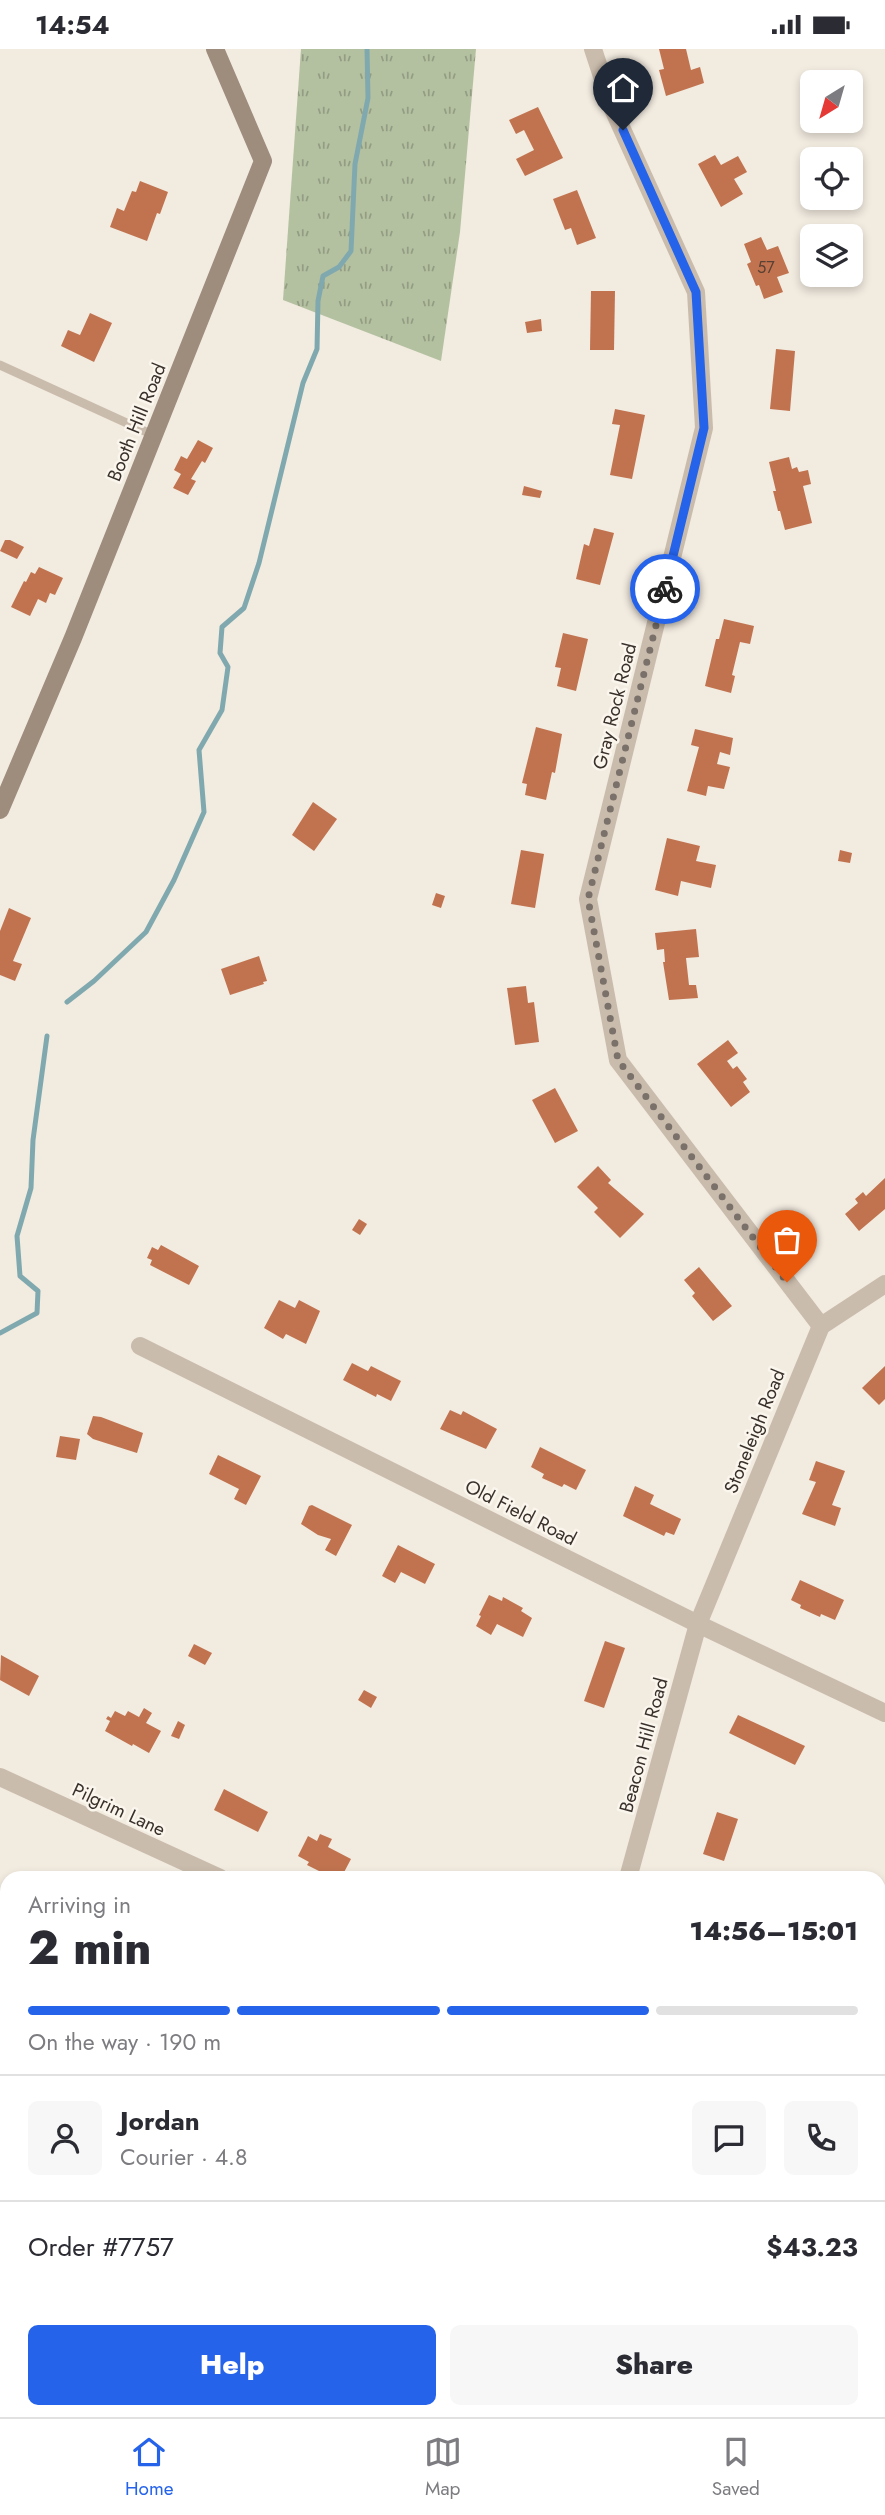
<!DOCTYPE html>
<html lang="en">
<head>
<meta charset="utf-8">
<style>
	:root { --surface:#fff; --page:#f7f7f7; --text:#2b2b33; --muted:#7c7c81; --line:#e1e1e2; --accent:#2563eb }
	body { margin:0; font-family:Jost,sans-serif; background:var(--page); color:var(--text); height:100vh; display:flex; flex-direction:column; font-size:26px; white-space:nowrap }
	* { box-sizing:border-box; margin:0 }
	p { font-size:23px; color:var(--muted) }
	.icon { flex:none; width:38px; height:38px; fill:none; stroke:currentColor; stroke-width:2; stroke-linecap:round; stroke-linejoin:round }
	.map { position:relative; flex:1; overflow:hidden }
	.details { position:absolute; left:0px; top:1822px; width:886px; height:548px; display:flex; flex-direction:column; background:var(--surface); border-radius:21px 21px 0 0; box-shadow:0 4px 10px #0003 }
	.details>* { flex:none }
	.needle { width:46px; rotate:217deg }
	.buttons { position:absolute; left:800px; top:21px; display:grid; gap:14px }
	.buttons a { display:grid; place-items:center; width:63px; height:63px; border-radius:10px; background:var(--surface); box-shadow:0 4px 10px #0003; font-size:35px }
	.pin { position:absolute; display:grid; place-items:center; width:60px; height:60px; color:#fff; margin:-72px -30px; border-radius:50% 50% 50% 0; rotate:-45deg; box-shadow:0 0 7px #0007 }
	.pin .icon { rotate:45deg }
	.courier { position:absolute; display:grid; place-items:center; width:70px; height:70px; margin:-35px; border:5px solid #2563eb; border-radius:50%; background:#fff; color:#222; box-shadow:0 2px 9px #0007 }
	.overview em { font-style:normal; font-weight:800 }
	.overview div { display:flex; flex-direction:column-reverse }
	.overview { display:flex; align-items:center; justify-content:space-between; height:119px; padding:0 28px }
	h1 { font-size:46px; font-weight:800; line-height:52px }
	.bar { display:grid; grid-template-columns:repeat(4,1fr); gap:10px 7px; align-content:center; height:84px; padding:0 28px }
	.bar i { height:9px; border-radius:5px; background:var(--line) }
	.bar .on { background:var(--accent) }
	.bar p { grid-column:span 4 }
	.line { display:flex; align-items:center; gap:18px; padding:0 28px; border-top:2px solid var(--line) }
	.line div { flex:1 }
	.round { display:grid; place-items:center; flex:none; width:74px; height:74px; border-radius:10px; background:var(--page) }
	.action { display:flex; gap:14px; margin-top:auto; padding:14px 28px }
	.action a { flex:1; height:80px; border-radius:10px; background:var(--accent); color:#fff; font-size:28px; font-weight:800; line-height:80px; text-align:center }
	.action a+a { background:var(--page); color:var(--text) }
	.status { display:flex; justify-content:space-between; align-items:center; height:49px; padding:0 35px; background:var(--surface); direction:ltr }
	.status svg { height:19px; fill:currentColor }
	.menu { display:flex; justify-content:space-around; align-items:center; height:98px; border-top:2px solid var(--line); background:var(--surface); font-size:19px; color:var(--muted) }
	.menu a { display:grid; justify-items:center; gap:4px }
	.menu .on { color:var(--accent) }
	.map>svg:first-child { display:block }
	.park { fill:url(#park-tufts) }
	.lines { fill:none; stroke-linecap:round; stroke-linejoin:round }
	.stream { stroke:#80a9af; stroke-width:5 }
	.building { fill:#c1734f }
	.lane { stroke:#cabcac; stroke-width:9 }
	.street { stroke:#cabcac; stroke-width:18 }
	.secondary { stroke:#9e8c7d; stroke-width:18 }
	.done { stroke:#7a716a; stroke-width:7; stroke-dasharray:0 12.6 }
	.route { stroke:#2563eb; stroke-width:9 }
	.labels { text-anchor:middle; stroke-width:5; stroke-linejoin:round; paint-order:stroke }
	.number-label { font-size:16px; fill:#5b4134 }
	.street-label { font-size:19px; fill:#39302b; stroke:#faf5ed }
</style>
</head>
<body>
<div class="status"><b>14:54</b><svg viewBox="0 0 49 12"><path d="M0 12V9h3v3zM5 12V6h3v6zM10 12V3h3v9zM15 12V0h3v12zM26 1h20v11H26zM47 4h2v5h-2z"/></svg></div>
<div class="map">
<svg width="885" height="2368" viewBox="0 0 885 2368">
	<defs>
		<pattern id="park-tufts" width="24" height="20" patternUnits="userSpaceOnUse" patternTransform="scale(1.75)"><rect width="24" height="20" fill="#b4c1a0"/><path d="M3 7l-1-3M5 7V3M7 7l1-3M15 17l-1-3M17 17v-4M19 17l1-3" fill="none" stroke="#939d83"/></pattern>
	</defs>
	<rect width="100%" height="100%" fill="#f2ebe0"/>
	<!-- park -->
	<polygon class="park" points="301,0 476,0 460,183 441,312 283,251"/>
	<g class="lines">
		<!-- stream -->
		<g class="stream">
			<polyline points="67,953 94,932 146,883 174,831 204,763 199,701 222,661 228,618 220,604 222,578 244,559 259,514 303,334 317,300 318,252 323,227 339,218 351,202 355,115 368,49 367,0"/>
			<polyline points="0,1284 37,1264 38,1242 20,1227 17,1187 31,1139 33,1091 47,987"/>
		</g>
	</g>
	<!-- building -->
	<g class="building">
		<polygon points="659,0 686,0 691,21 700,18 704,34 666,47 659,21 664,20"/>
		<polygon points="538,58 563,109 525,127 516,110 534,101 524,81 516,85 509,71"/>
		<polygon points="715,106 721,116 738,107 747,123 734,130 743,145 721,158 698,115"/>
		<polygon points="140,132 168,143 160,165 157,164 147,192 110,178 117,159 124,162 132,142 136,143"/>
		<polygon points="577,141 596,189 577,196 571,179 565,181 553,150"/>
		<polygon points="761,188 767,201 778,197 789,224 777,228 783,243 764,250 759,236 756,237 747,215 751,213 744,195"/>
		<polygon points="591,242 615,242 614,301 590,301"/>
		<polygon points="90,264 112,274 94,313 61,297 68,281 80,286"/>
		<polygon points="541,270 542,282 527,284 525,273"/>
		<polygon points="776,300 795,302 790,362 770,360"/>
		<polygon points="615,360 645,366 632,430 610,426 620,376 612,375"/>
		<polygon points="198,391 213,399 205,414 202,412 191,430 196,432 188,446 173,439 181,425 174,421 181,407 187,410"/>
		<polygon points="789,408 792,420 797,418 799,423 808,421 811,435 803,437 812,474 785,481 780,462 778,462 773,442 776,442 769,413"/>
		<polygon points="524,437 542,442 540,449 522,446"/>
		<polygon points="594,479 614,484 600,536 576,530 584,495 589,497"/>
		<polygon points="5,491 10,491 24,498 17,510 0,502"/>
		<polygon points="39,518 63,529 55,546 50,544 46,554 38,550 30,567 11,558 24,532 26,533 31,523 35,525"/>
		<polygon points="724,570 754,577 750,595 740,593 732,626 735,627 731,644 705,637 716,590 719,590"/>
		<polygon points="563,584 588,590 576,642 557,637 561,619 555,618"/>
		<polygon points="536,678 562,685 555,724 552,723 546,751 525,746 527,735 522,734"/>
		<polygon points="695,680 733,689 730,706 720,703 717,715 730,718 724,740 708,737 706,747 687,742 699,698 691,696"/>
		<polygon points="313,753 337,770 314,802 292,786"/>
		<polygon points="667,789 700,797 696,812 716,816 711,839 681,832 678,847 655,841"/>
		<polygon points="521,801 544,805 535,859 511,855"/>
		<polygon points="840,801 852,804 850,814 838,812"/>
		<polygon points="436,844 445,847 441,859 432,856"/>
		<polygon points="9,859 31,869 13,912 22,915 15,932 0,926 0,882"/>
		<polygon points="696,880 699,908 686,909 689,936 696,936 698,949 669,951 663,913 665,913 664,900 657,901 655,884"/>
		<polygon points="259,907 267,932 263,933 264,935 230,946 221,920"/>
		<polygon points="526,937 528,954 534,953 539,993 515,996 507,939"/>
		<polygon points="728,991 738,1004 727,1012 733,1020 737,1017 747,1030 743,1033 750,1043 731,1058 697,1015"/>
		<polygon points="555,1039 578,1082 555,1094 532,1051"/>
		<polygon points="598,1117 611,1131 608,1134 644,1165 620,1189 594,1163 598,1159 577,1138"/>
		<polygon points="885,1129 885,1160 859,1182 845,1165 858,1154 855,1150 863,1143 866,1147"/>
		<polygon points="359,1170 367,1175 360,1186 352,1181"/>
		<polygon points="161,1196 199,1217 189,1236 150,1216 152,1211 147,1209 152,1198 158,1201"/>
		<polygon points="699,1218 732,1257 713,1272 692,1247 695,1244 684,1231"/>
		<polygon points="279,1251 295,1259 299,1251 320,1262 306,1295 286,1285 283,1290 264,1279"/>
		<polygon points="352,1314 368,1322 371,1317 401,1332 391,1352 377,1345 376,1348 343,1331"/>
		<polygon points="885,1317 885,1350 879,1356 862,1339"/>
		<polygon points="450,1361 461,1366 463,1362 497,1380 486,1400 440,1380"/>
		<polygon points="93,1367 101,1368 143,1384 137,1404 93,1390 87,1385"/>
		<polygon points="60,1387 80,1390 76,1411 56,1408"/>
		<polygon points="540,1398 586,1421 576,1441 564,1435 562,1438 542,1429 544,1425 531,1418"/>
		<polygon points="218,1406 261,1427 246,1456 234,1450 239,1440 209,1425"/>
		<polygon points="816,1412 845,1422 832,1456 841,1459 835,1477 802,1465 816,1433 809,1431"/>
		<polygon points="635,1437 654,1446 650,1455 681,1470 674,1486 666,1483 664,1487 623,1467"/>
		<polygon points="312,1456 352,1476 336,1507 325,1501 331,1490 318,1486 301,1475 309,1457"/>
		<polygon points="398,1496 435,1515 425,1535 401,1523 395,1534 382,1527"/>
		<polygon points="800,1531 844,1551 835,1571 821,1565 820,1568 800,1559 801,1556 791,1551"/>
		<polygon points="489,1546 502,1552 503,1548 523,1559 521,1562 532,1569 523,1588 497,1575 491,1586 476,1577 481,1567 479,1566"/>
		<polygon points="605,1592 625,1599 604,1659 584,1652"/>
		<polygon points="194,1595 212,1604 205,1616 188,1607"/>
		<polygon points="1,1606 39,1627 29,1647 0,1631"/>
		<polygon points="364,1641 377,1648 371,1659 358,1651"/>
		<polygon points="144,1659 152,1664 146,1674 161,1682 149,1704 133,1695 132,1697 105,1682 110,1672 106,1670 108,1667 111,1669 115,1662 125,1667 128,1662 139,1668"/>
		<polygon points="738,1666 805,1697 795,1716 729,1684"/>
		<polygon points="178,1672 185,1676 179,1690 171,1687"/>
		<polygon points="224,1740 268,1763 258,1783 214,1761"/>
		<polygon points="717,1763 738,1770 724,1812 703,1805"/>
		<polygon points="320,1785 332,1790 328,1798 351,1810 341,1829 329,1823 327,1826 307,1816 309,1813 298,1807 308,1787 317,1792"/>
	</g>
	<g class="lines">
		<!-- lane -->
		<polyline class="lane" points="0,316 153,386"/>
		<!-- street -->
		<g class="street">
			<polyline points="593,0 612,58 696,243 704,379 588,850 618,1011 821,1277"/>
			<polyline points="140,1297 698,1575 885,1664"/>
			<polyline points="0,1728 220,1829"/>
			<polyline points="628,1829 698,1575 821,1277 885,1235"/>
			<polyline points="0,2351 7,2354"/>
			<polyline points="24,2362 36,2368"/>
			<polyline points="877,2362 880,2368"/>
			<polyline points="216,2368 218,2362"/>
		</g>
		<!-- secondary -->
		<polyline class="secondary" points="0,761 73,589 263,112 215,0"/>
	</g>
	<g class="lines">
		<!-- done -->
		<polyline class="done" points="665,540 588,850 618,1011 787,1233"/>
		<!-- route -->
		<polyline class="route" points="623,81 696,243 704,379 665,540"/>
	</g>
	<g class="labels">
		<!-- number labels -->
		<g class="number-label">
			<text x="766" y="224">57</text>
		</g>
		<!-- street labels -->
		<g class="street-label">
			<text transform="translate(136 373) rotate(-68)" y="7">Booth Hill Road</text>
			<text transform="translate(614 657) rotate(-76)" y="7">Gray Rock Road</text>
			<text transform="translate(754 1382) rotate(-68)" y="7">Stoneleigh Road</text>
			<text transform="translate(521 1463) rotate(27)" y="7">Old Field Road</text>
			<text transform="translate(643 1696) rotate(-75)" y="7">Beacon Hill Road</text>
			<text transform="translate(119 1760) rotate(25)" y="7">Pilgrim Lane</text>
		</g>
	</g>
</svg>
<div class="buttons">
<a><svg class="needle" viewBox="-14 -14 28 28"><path d="M0-13l5 13h-10z" fill="#e53935"/><path d="M0 13l5-13h-10z" fill="#7c7c81"/></svg></a>
<a><svg class="icon" aria-label="locate" viewBox="0 0 24 24"><circle cx="12" cy="12" r="6"/><path d="M12 2v4M12 18v4M2 12h4M18 12h4"/></svg></a>
<a><svg class="icon" aria-label="layers" viewBox="0 0 24 24"><path d="M12 4l9 5-9 5-9-5zM3 14l9 5 9-5"/></svg></a>
</div>
<div class="pin" style="left:787px;top:1233px;background:#ea580c"><svg class="icon" aria-label="bag" viewBox="0 0 24 24"><path d="M5 8h14l-1 12H6zM9 8a3 3 0 0 1 6 0"/></svg></div>
<div class="pin" style="left:623px;top:81px;background:#1f2937"><svg class="icon" aria-label="home" viewBox="0 0 24 24"><path d="M3 11l9-7 9 7M6 9v11h12V9"/></svg></div>
<div class="courier" style="left:665px;top:540px"><svg class="icon" aria-label="bike" viewBox="0 0 24 24"><circle cx="6" cy="16" r="4"/><circle cx="18" cy="16" r="4"/><path d="M6 16l4-8h5l3 8M10 8l3 8H6M13 5h3"/></svg></div>
<section class="details">
<div class="overview"><div><h1>2 min</h1><p>Arriving in</p></div><em>14:56–15:01</em></div>
<div class="bar"><i class="on"></i><i class="on"></i><i class="on"></i><i></i><p>On the way · 190 m</p></div>
<div class="line" style="height:126px"><a class="round"><svg class="icon" aria-label="person" viewBox="0 0 24 24"><circle cx="12" cy="8" r="4"/><path d="M4 21q1-7 8-7t8 7"/></svg></a><div><b>Jordan</b><p>Courier · 4.8</p></div><a class="round"><svg class="icon" aria-label="chat" viewBox="0 0 24 24"><path d="M4 5h16v11H9l-5 4z"/></svg></a><a class="round"><svg class="icon" aria-label="phone" viewBox="0 0 24 24"><path d="M5 4h4l2 5-3 2q2 4 5 5l2-3 5 2v4C11 20 4 13 5 4z"/></svg></a></div>
<div class="line" style="height:91px"><div>Order #7757</div><b>$43.23</b></div>
<div class="action"><a>Help</a><a>Share</a></div>
</section>
</div>
<nav class="menu">
<a class="on"><svg class="icon" aria-label="home" viewBox="0 0 24 24"><path d="M3 11l9-7 9 7M6 9v11h12V9"/></svg>Home</a>
<a><svg class="icon" aria-label="map" viewBox="0 0 24 24"><path d="M3 6l6-2 6 2 6-2v14l-6 2-6-2-6 2zM9 4v14M15 6v14"/></svg>Map</a>
<a><svg class="icon" aria-label="saved" viewBox="0 0 24 24"><path d="M7 4h10v16l-5-4-5 4z"/></svg>Saved</a>
</nav>
</body>
</html>
